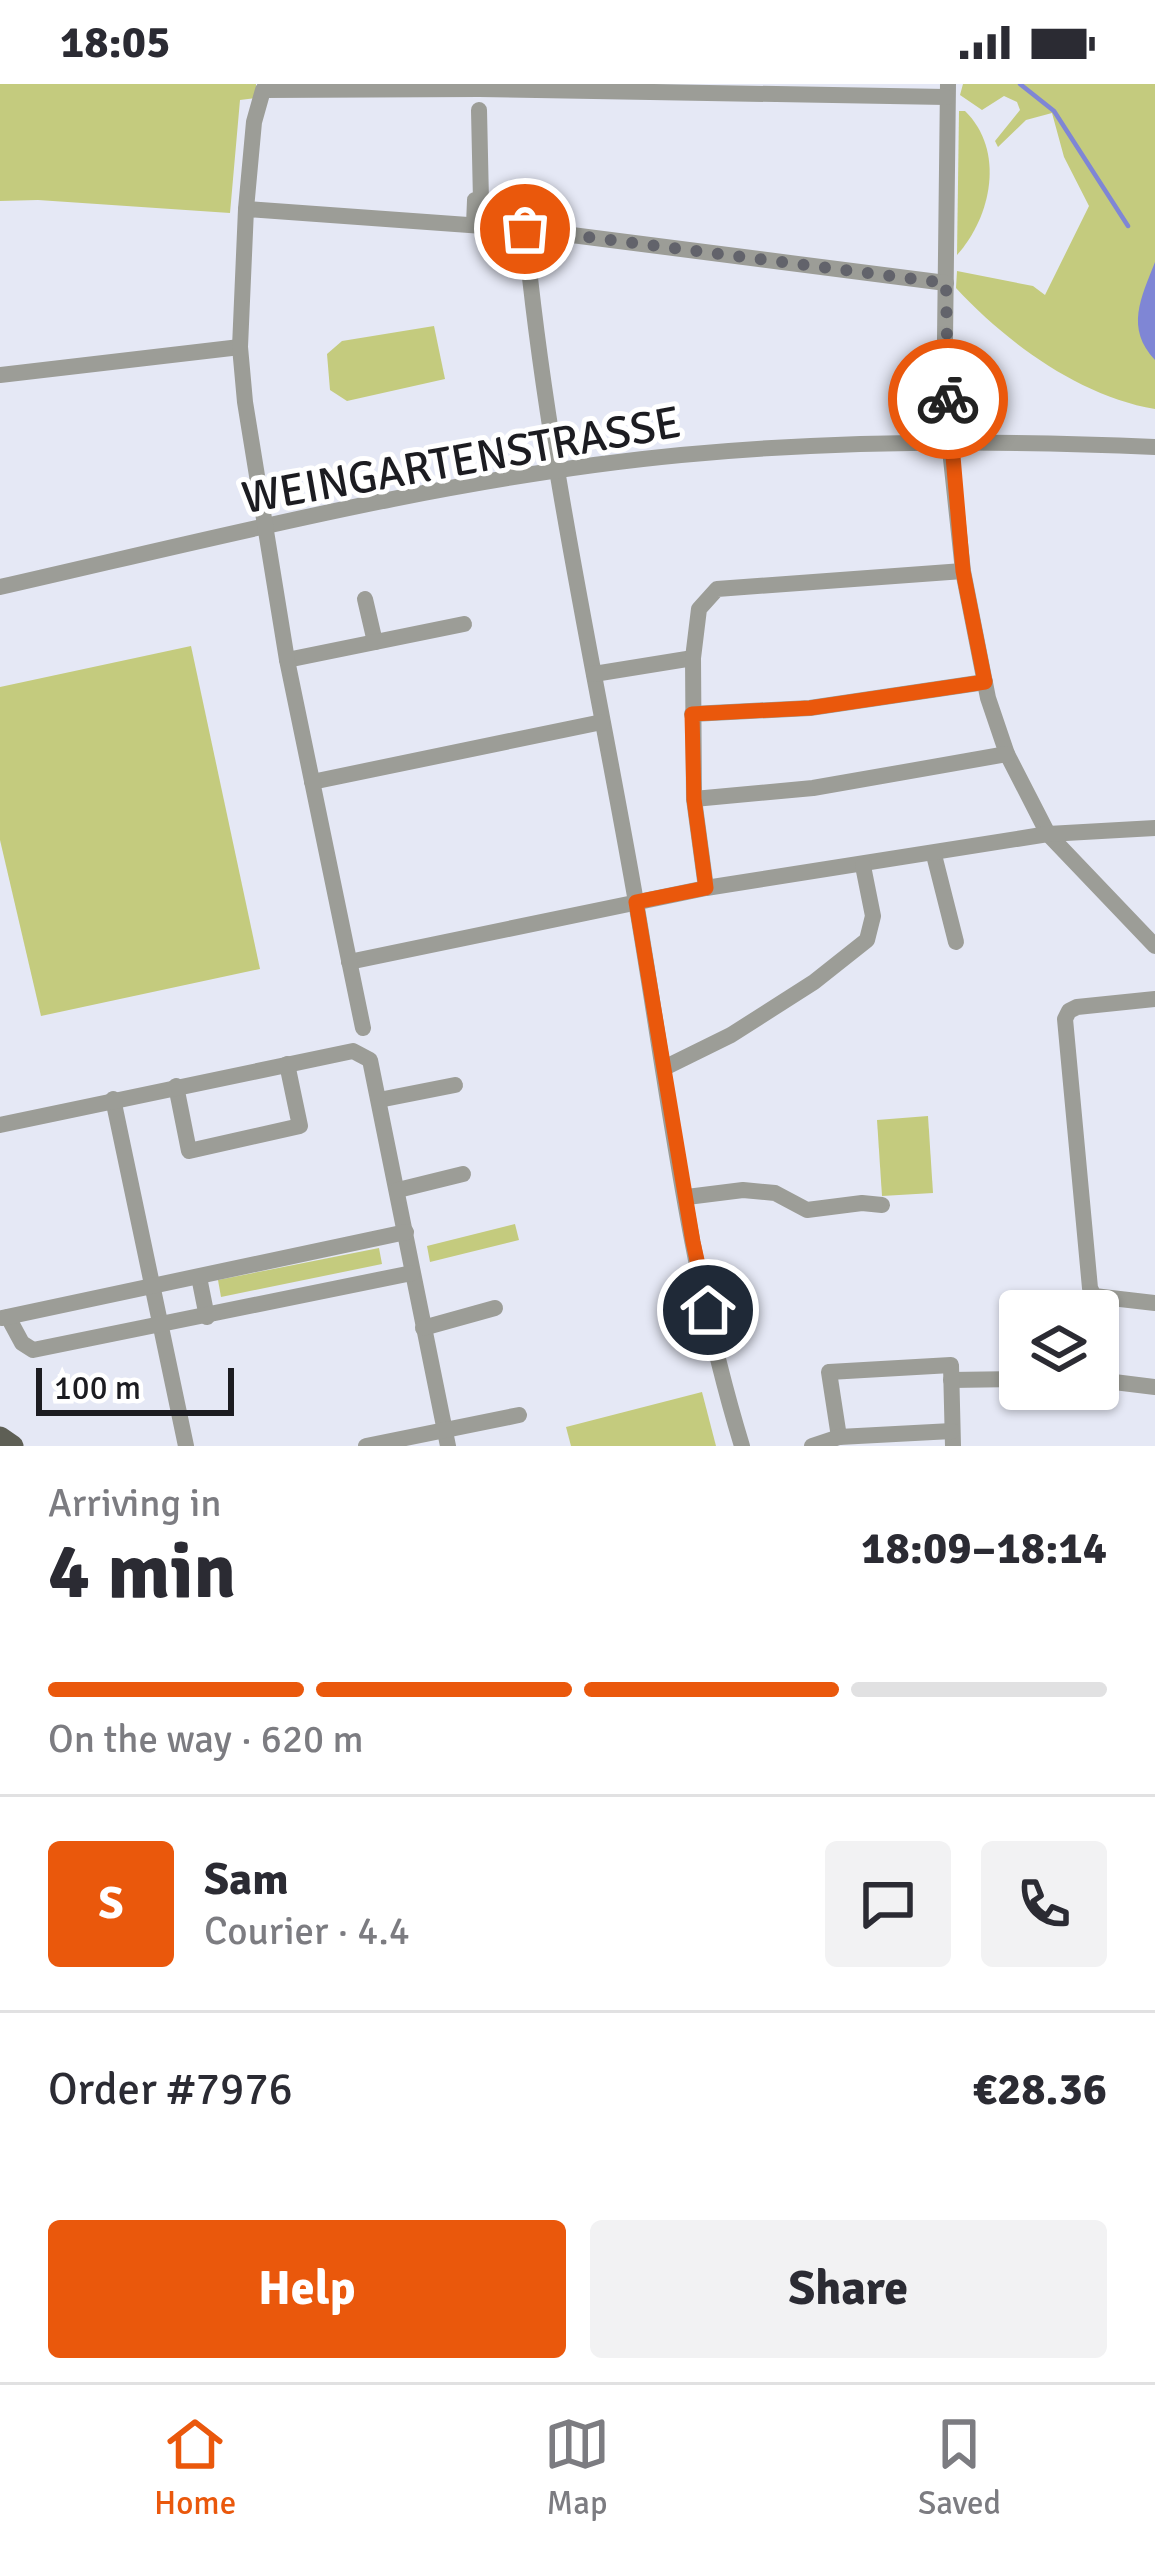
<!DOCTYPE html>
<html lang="en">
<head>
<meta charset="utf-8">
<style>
	:root { --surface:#fff; --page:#f2f2f3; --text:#2b2b33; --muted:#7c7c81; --line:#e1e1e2; --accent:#ea580c }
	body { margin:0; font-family:Signika,sans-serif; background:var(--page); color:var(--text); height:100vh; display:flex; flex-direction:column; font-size:45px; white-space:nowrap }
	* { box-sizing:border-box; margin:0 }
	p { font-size:39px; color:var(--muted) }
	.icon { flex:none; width:66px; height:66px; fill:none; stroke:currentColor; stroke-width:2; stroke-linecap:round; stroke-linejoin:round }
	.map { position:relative; height:1362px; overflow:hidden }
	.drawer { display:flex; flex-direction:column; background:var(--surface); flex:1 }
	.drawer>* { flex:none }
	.fabs { position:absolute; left:999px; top:1206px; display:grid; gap:24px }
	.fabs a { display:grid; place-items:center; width:120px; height:120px; border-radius:12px; background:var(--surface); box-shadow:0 3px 9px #0004; font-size:60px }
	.scale { position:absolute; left:36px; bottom:30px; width:198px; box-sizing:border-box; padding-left:12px; border:6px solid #1c1c21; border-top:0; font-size:33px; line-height:42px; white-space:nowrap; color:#1c1c21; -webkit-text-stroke:9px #fff; paint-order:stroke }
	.pin { position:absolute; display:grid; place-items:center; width:102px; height:102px; color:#fff; margin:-51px; border:6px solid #fff; border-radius:50%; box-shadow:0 3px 12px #0007 }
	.courier { position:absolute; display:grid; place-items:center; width:120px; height:120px; margin:-60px; border:9px solid #ea580c; border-radius:50%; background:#fff; color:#222; box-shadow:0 3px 15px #0007 }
	.overview em { font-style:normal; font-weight:800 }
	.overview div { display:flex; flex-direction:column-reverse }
	.overview { display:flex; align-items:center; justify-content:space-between; height:204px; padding:0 48px }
	h1 { font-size:78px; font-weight:800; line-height:90px }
	.bar { display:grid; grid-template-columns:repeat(4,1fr); gap:18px 12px; align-content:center; height:144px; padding:0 48px }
	.bar i { height:15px; border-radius:9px; background:var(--line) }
	.bar .current { background:var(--accent) }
	.bar p { grid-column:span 4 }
	.line { display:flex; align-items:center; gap:30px; padding:0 48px; border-top:3px solid var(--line) }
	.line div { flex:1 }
	.round { display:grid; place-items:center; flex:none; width:126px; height:126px; border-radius:12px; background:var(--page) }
	.cta { display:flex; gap:24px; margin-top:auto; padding:24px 48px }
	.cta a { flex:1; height:138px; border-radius:12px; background:var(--accent); color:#fff; font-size:48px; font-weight:800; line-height:138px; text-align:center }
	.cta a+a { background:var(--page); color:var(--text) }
	.status { display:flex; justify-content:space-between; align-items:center; height:84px; padding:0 60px; background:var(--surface); direction:ltr }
	.status svg { height:33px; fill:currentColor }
	.dock { display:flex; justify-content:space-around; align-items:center; height:168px; border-top:3px solid var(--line); background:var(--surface); font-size:33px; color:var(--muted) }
	.dock a { display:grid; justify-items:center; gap:6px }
	.dock .current { color:var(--accent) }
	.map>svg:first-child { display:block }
	.green { fill:#c4cb7e }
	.water { fill:#7f86d5 }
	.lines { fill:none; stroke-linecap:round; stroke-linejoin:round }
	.stream { stroke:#7f86d5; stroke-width:4.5 }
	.minor { stroke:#9c9d97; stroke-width:16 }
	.major { stroke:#5e5f55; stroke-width:21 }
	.done { stroke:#62636b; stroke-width:12; stroke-dasharray:0 21.6 }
	.route { stroke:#ea580c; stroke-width:15 }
	.labels { text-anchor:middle; stroke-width:10; stroke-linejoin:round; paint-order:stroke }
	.street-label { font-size:45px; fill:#1c1c21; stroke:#fff }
</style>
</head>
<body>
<div class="status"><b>18:05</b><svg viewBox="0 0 49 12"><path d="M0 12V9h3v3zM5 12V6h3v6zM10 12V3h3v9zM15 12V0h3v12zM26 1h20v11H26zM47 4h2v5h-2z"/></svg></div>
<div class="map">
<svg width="1155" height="1362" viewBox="0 0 1155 1362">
	<rect width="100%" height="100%" fill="#e5e8f5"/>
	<!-- green -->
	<g class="green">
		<polygon points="0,0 256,0 256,14 240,16 230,129 38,116 0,117"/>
		<path d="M963,0H1155V325C1080,312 1008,260 956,204L957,187L1033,202L1045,211L1089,122L1064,73L1052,29L1026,36L998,63L995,57L1020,26L1017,18L1004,12L982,26L960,11Z"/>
		<path d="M959,27H965C1005,66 992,132 957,171Z"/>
		<polygon points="434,242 445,295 347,317 330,306 327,270 342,257"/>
		<polygon points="191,562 260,885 41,932 0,756 0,603"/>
		<polygon points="928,1032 933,1109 882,1112 877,1036"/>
		<polygon points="515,1140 519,1156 430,1178 427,1162"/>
		<polygon points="379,1164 382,1180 221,1213 218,1196"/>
		<polygon points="702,1308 716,1362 571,1362 566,1343"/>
	</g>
	<!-- water -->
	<path class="water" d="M1155,178V276C1125,244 1141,214 1155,178Z"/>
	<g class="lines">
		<!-- stream -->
		<polyline class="stream" points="1020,0 1054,27 1128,142"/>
		<!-- minor -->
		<g class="minor">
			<polyline points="948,0 945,256 951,375 963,487 988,614 1007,670 1048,750 1155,862"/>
			<polyline points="246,125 525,145 946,199"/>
			<polyline points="474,141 475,116 481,117 479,26"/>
			<path d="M525,145C546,371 597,594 636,818C667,999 688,1186 742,1362"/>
			<polyline points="0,291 240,263"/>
			<path d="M0,503C224,452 451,393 681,371C838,356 997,356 1155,363"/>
			<polyline points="365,515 375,558"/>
			<polyline points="287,576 464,540"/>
			<polyline points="594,590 693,574"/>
			<polyline points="692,630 810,624 985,598"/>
			<polyline points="312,698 602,638"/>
			<polyline points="694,715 813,704 1007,670"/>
			<polyline points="934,771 956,858"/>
			<polyline points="706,804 694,715 693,574 699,525 717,505 963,487"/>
			<polyline points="349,878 706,804 1048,750 1155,744"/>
			<polyline points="1155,915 1077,923 1069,927 1065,935 1090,1204 1094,1212 1155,1219"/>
			<polyline points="363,944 287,576 245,318 240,263 246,125 254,38 263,6 479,5 946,13"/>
			<polyline points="664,984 731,951 814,898 867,856 873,832 863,782"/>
			<polyline points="176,1002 189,1067 300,1042 287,980"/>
			<polyline points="113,1015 186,1362"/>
			<polyline points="379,1016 455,1001"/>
			<polyline points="0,1041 353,967 370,976 448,1362"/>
			<polyline points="398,1106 463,1090"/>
			<polyline points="687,1113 743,1106 775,1109 807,1126 862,1119 882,1121"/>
			<polyline points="199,1193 207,1233"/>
			<polyline points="8,1233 22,1259 33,1266 412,1189"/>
			<polyline points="2,1234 406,1148"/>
			<polyline points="423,1244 495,1224"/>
			<polyline points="951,1296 1020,1295"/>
			<polyline points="1098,1296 1155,1303"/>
			<polyline points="839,1353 829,1288 951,1281 953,1362"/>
			<polyline points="366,1362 519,1331"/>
			<polyline points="812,1362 839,1353 952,1347"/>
		</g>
		<!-- major -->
		<polyline class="major" points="0,1353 13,1362"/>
	</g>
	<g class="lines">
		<!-- done -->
		<polyline class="done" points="525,145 946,199 948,315"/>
		<!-- route -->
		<polyline class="route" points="708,1226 693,1158 636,818 706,804 694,715 692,630 810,624 985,598 963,487 948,315"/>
	</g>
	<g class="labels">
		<!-- street labels -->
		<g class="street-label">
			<text transform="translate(461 375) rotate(-10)" y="16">WEINGARTENSTRASSE</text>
		</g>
	</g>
</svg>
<div class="fabs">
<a><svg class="icon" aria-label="layers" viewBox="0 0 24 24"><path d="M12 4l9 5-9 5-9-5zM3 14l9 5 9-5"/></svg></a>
</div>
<div class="scale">100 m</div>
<div class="pin" style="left:525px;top:145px;background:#ea580c"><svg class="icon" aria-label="bag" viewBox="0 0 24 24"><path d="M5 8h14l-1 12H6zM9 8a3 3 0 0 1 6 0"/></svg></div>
<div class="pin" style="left:708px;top:1226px;background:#1f2937"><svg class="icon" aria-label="home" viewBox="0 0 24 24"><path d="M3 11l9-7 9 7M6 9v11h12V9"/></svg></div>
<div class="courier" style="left:948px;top:315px"><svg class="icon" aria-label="bike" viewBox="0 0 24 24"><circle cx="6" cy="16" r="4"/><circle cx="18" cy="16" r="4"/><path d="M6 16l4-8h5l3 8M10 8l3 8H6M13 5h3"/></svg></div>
</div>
<section class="drawer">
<div class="overview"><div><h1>4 min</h1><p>Arriving in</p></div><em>18:09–18:14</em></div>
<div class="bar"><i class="current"></i><i class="current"></i><i class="current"></i><i></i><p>On the way · 620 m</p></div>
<div class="line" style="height:216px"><b class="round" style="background:var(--accent);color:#fff">S</b><div><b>Sam</b><p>Courier · 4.4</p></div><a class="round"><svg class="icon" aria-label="chat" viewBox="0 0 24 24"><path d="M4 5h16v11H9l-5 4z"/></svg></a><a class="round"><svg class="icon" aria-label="phone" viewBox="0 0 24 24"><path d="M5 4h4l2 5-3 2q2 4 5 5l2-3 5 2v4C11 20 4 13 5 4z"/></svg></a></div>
<div class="line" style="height:156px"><div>Order #7976</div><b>€28.36</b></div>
<div class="cta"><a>Help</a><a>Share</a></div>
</section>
<nav class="dock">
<a class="current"><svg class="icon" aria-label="home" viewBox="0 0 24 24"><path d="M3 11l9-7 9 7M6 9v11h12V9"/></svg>Home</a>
<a><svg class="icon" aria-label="map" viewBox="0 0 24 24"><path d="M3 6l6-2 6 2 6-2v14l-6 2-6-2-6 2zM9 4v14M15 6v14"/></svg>Map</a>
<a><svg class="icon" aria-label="saved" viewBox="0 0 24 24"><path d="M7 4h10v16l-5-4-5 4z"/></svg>Saved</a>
</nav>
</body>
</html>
